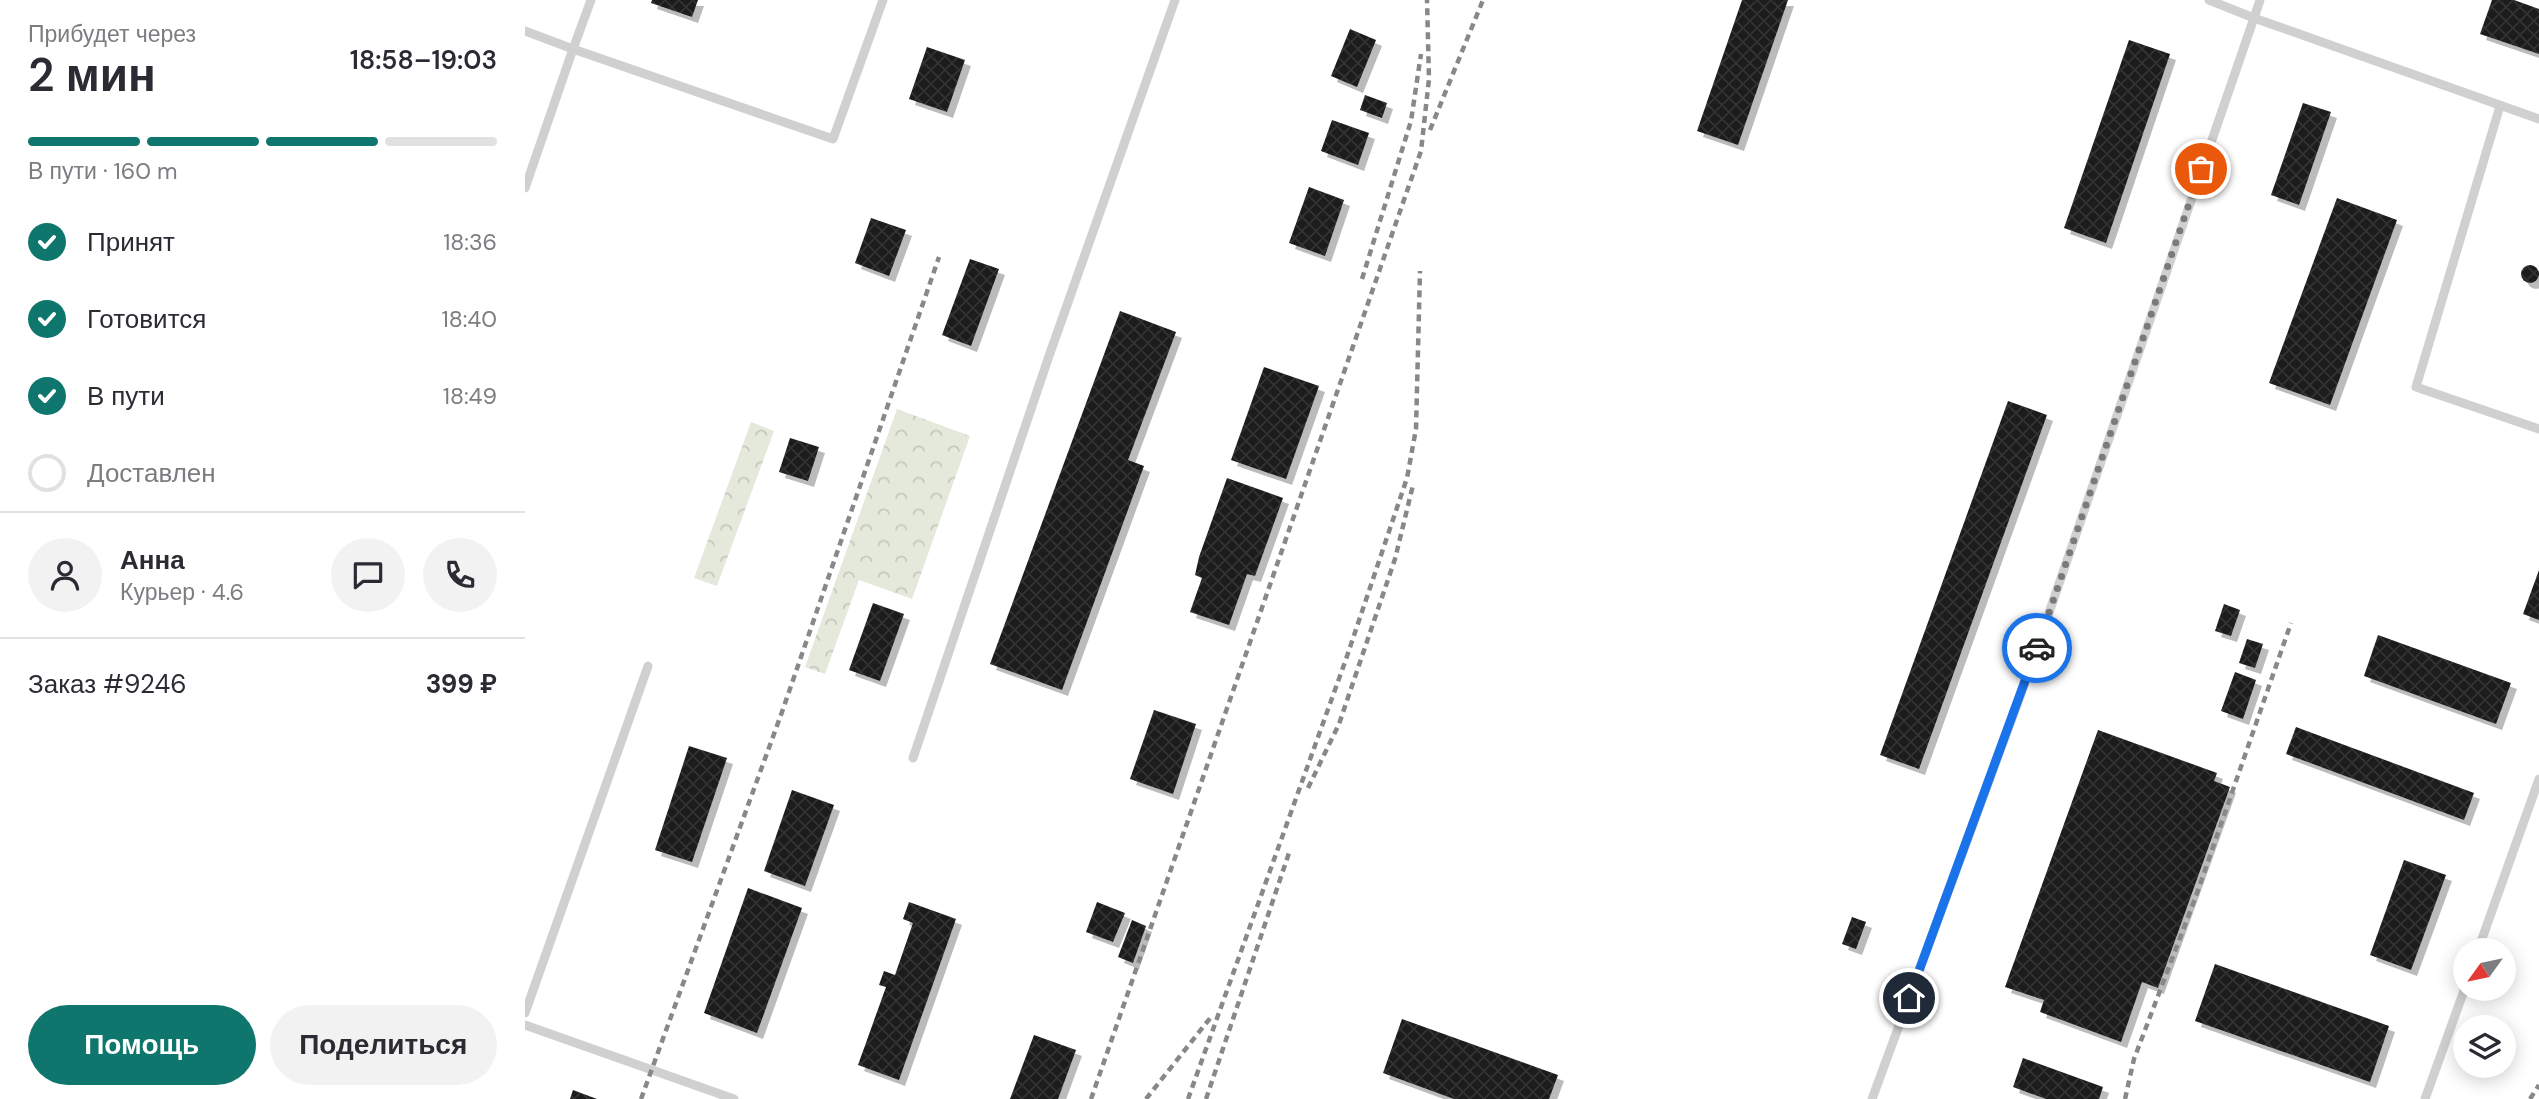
<!DOCTYPE html>
<html lang="ru">
<head>
<meta charset="utf-8">
<style>
	:root { --surface:#fff; --page:#f2f2f3; --text:#2b2b33; --muted:#7c7c81; --line:#e1e1e2; --accent:#0f766e }
	body { margin:0; font-family:"DM Sans",sans-serif; background:var(--page); color:var(--text); height:100vh; display:flex; flex-direction:column; font-size:26px; white-space:nowrap }
	* { box-sizing:border-box; margin:0 }
	p { font-size:23px; color:var(--muted) }
	.icon { flex:none; width:38px; height:38px; fill:none; stroke:currentColor; stroke-width:2; stroke-linecap:round; stroke-linejoin:round }
	.map { position:relative; flex:1; overflow:hidden }
	.side { display:flex; flex-direction:column; background:var(--surface); width:525px }
	.side>* { flex:none }
	.needle { width:46px; rotate:237deg }
	.controls { position:absolute; left:1928px; top:938px; display:grid; gap:14px }
	.controls a { display:grid; place-items:center; width:63px; height:63px; border-radius:50%; background:var(--surface); box-shadow:0 4px 18px #0003; font-size:35px }
	.pin { position:absolute; display:grid; place-items:center; width:60px; height:60px; color:#fff; margin:-30px; border:4px solid #fff; border-radius:50%; box-shadow:0 2px 7px #0007 }
	.courier { position:absolute; display:grid; place-items:center; width:70px; height:70px; margin:-35px; border:5px solid #1a73e8; border-radius:50%; background:#fff; color:#222; box-shadow:0 2px 9px #0007 }
	.headline em { font-style:normal; font-weight:600 }
	.headline div { display:flex; flex-direction:column-reverse }
	.headline { display:flex; align-items:center; justify-content:space-between; height:119px; padding:0 28px }
	h1 { font-size:46px; font-weight:600; line-height:52px }
	.bar { display:grid; grid-template-columns:repeat(4,1fr); gap:10px 7px; align-content:center; height:84px; padding:0 28px }
	.bar i { height:9px; border-radius:5px; background:var(--line) }
	.bar .current { background:var(--accent) }
	.bar p { grid-column:span 4 }
	.line { display:flex; align-items:center; gap:18px; padding:0 28px; border-top:2px solid var(--line) }
	.line div { flex:1 }
	.round { display:grid; place-items:center; flex:none; width:74px; height:74px; border-radius:37px; background:var(--page) }
	ol { padding:0 28px; list-style:none }
	li { display:flex; align-items:center; gap:21px; height:77px }
	li p { margin-inline-start:auto }
	li .icon { padding:7px; border-radius:50%; background:var(--accent); color:#fff; stroke-width:4 }
	li:last-child { color:var(--muted) }
	li i { width:38px; height:38px; border:4px solid var(--line); border-radius:50% }
	.cta { display:flex; gap:14px; margin-top:auto; padding:14px 28px }
	.cta a { flex:1; height:80px; border-radius:42px; background:var(--accent); color:#fff; font-size:28px; font-weight:600; line-height:80px; text-align:center }
	.cta a+a { background:var(--page); color:var(--text) }
	main { display:flex; flex:1; min-height:0 }
	.map>svg:first-child { display:block }
	.forest { fill:url(#forest-crowns) }
	.building { fill:url(#building-cross-hatch); filter:url(#shadow) }
	.lines { fill:none; stroke-linecap:round; stroke-linejoin:round }
	.service { stroke:#d0d0d0; stroke-width:9 }
	.rail { stroke:#888; stroke-width:4.5; stroke-dasharray:7 5; stroke-linecap:butt }
	.done { stroke:#7a7a7a; stroke-width:7; stroke-dasharray:0 12.6 }
	.route { stroke:#1a73e8; stroke-width:9 }
</style>
</head>
<body>
<main>
<section class="side">
<div class="headline"><div><h1>2 мин</h1><p>Прибудет через</p></div><em>18:58–19:03</em></div>
<div class="bar"><i class="current"></i><i class="current"></i><i class="current"></i><i></i><p>В пути · 160 m</p></div>
<ol>
<li><svg class="icon" aria-label="check" viewBox="0 0 24 24"><path d="M5 12l5 5 9-10"/></svg>Принят<p>18:36</p></li>
<li><svg class="icon" aria-label="check" viewBox="0 0 24 24"><path d="M5 12l5 5 9-10"/></svg>Готовится<p>18:40</p></li>
<li><svg class="icon" aria-label="check" viewBox="0 0 24 24"><path d="M5 12l5 5 9-10"/></svg>В пути<p>18:49</p></li>
<li><i></i>Доставлен</li>
</ol>
<div class="line" style="height:126px"><a class="round"><svg class="icon" aria-label="person" viewBox="0 0 24 24"><circle cx="12" cy="8" r="4"/><path d="M4 21q1-7 8-7t8 7"/></svg></a><div><b>Анна</b><p>Курьер · 4.6</p></div><a class="round"><svg class="icon" aria-label="chat" viewBox="0 0 24 24"><path d="M4 5h16v11H9l-5 4z"/></svg></a><a class="round"><svg class="icon" aria-label="phone" viewBox="0 0 24 24"><path d="M5 4h4l2 5-3 2q2 4 5 5l2-3 5 2v4C11 20 4 13 5 4z"/></svg></a></div>
<div class="line" style="height:91px"><div>Заказ #9246</div><b>399 ₽</b></div>
<div class="cta"><a>Помощь</a><a>Поделиться</a></div>
</section>
<div class="map">
<svg width="2014" height="1099" viewBox="0 0 2014 1099">
	<defs>
		<pattern id="forest-crowns" width="20" height="18" patternUnits="userSpaceOnUse" patternTransform="scale(1.75)"><rect width="20" height="18" fill="#e4e9dc"/><path d="M2 6a3 3 0 1 1 6 0M12 15a3 3 0 1 1 6 0" fill="none" stroke="#c4c8bd"/></pattern>
		<pattern id="building-cross-hatch" width="8" height="8" patternUnits="userSpaceOnUse" patternTransform="scale(1.75)"><rect width="8" height="8" fill="#1a1a1a"/><path d="M0 0l8 8M0 8l8-8" fill="none" stroke="#333"/></pattern>
		<filter id="shadow"><feDropShadow dx="6" dy="6" stdDeviation="0" flood-color="#0004"/></filter>
	</defs>
	<rect width="100%" height="100%" fill="#fff"/>
	<!-- forest -->
	<g class="forest">
		<polygon points="372,409 445,436 387,599 334,580 300,674 280,667"/>
		<polygon points="226,422 249,431 192,586 169,578"/>
	</g>
	<!-- building -->
	<g class="building">
		<polygon points="127,0 173,0 167,17 126,3"/>
		<polygon points="1217,0 1263,0 1213,145 1172,131"/>
		<polygon points="1967,0 1989,0 2014,9 2014,54 1955,34"/>
		<polygon points="825,29 851,40 832,87 806,76"/>
		<polygon points="1604,40 1645,54 1581,243 1539,228"/>
		<polygon points="402,47 440,60 422,112 384,99"/>
		<polygon points="840,95 862,103 857,118 835,110"/>
		<polygon points="1778,103 1806,112 1774,205 1746,195"/>
		<polygon points="807,120 844,133 833,165 796,151"/>
		<polygon points="784,187 819,200 800,256 764,243"/>
		<polygon points="1812,198 1872,220 1805,405 1744,383"/>
		<polygon points="346,218 381,230 364,276 330,263"/>
		<polygon points="445,259 474,269 446,346 417,335"/>
		<circle cx="2005" cy="274" r="9"/>
		<polygon points="595,311 651,332 603,460 619,466 537,690 465,664"/>
		<polygon points="739,367 794,386 761,479 706,460"/>
		<polygon points="1483,401 1522,415 1394,769 1355,755"/>
		<polygon points="265,438 294,447 283,481 254,472"/>
		<polygon points="702,478 758,498 730,576 722,574 704,625 665,612 677,578 670,575 674,557"/>
		<polygon points="2014,570 2014,620 1998,614"/>
		<polygon points="348,603 379,614 355,681 324,670"/>
		<polygon points="1699,604 1715,610 1706,636 1690,631"/>
		<polygon points="1853,635 1986,683 1971,724 1839,676"/>
		<polygon points="1722,639 1738,644 1730,668 1714,663"/>
		<polygon points="1710,672 1731,680 1718,719 1696,711"/>
		<polygon points="629,710 671,724 648,794 605,779"/>
		<polygon points="1771,727 1949,793 1939,820 1761,754"/>
		<polygon points="1573,730 1692,773 1689,781 1705,787 1633,988 1617,982 1596,1042 1515,1012 1519,1000 1480,987"/>
		<polygon points="164,746 202,758 167,862 130,850"/>
		<polygon points="267,790 309,805 280,886 239,871"/>
		<polygon points="1879,860 1921,875 1886,970 1845,955"/>
		<polygon points="223,888 277,908 232,1033 179,1013"/>
		<polygon points="384,902 431,919 374,1080 333,1065 361,987 354,985 359,971 370,975 388,923 378,919"/>
		<polygon points="572,902 600,913 588,942 561,932"/>
		<polygon points="1327,917 1341,922 1331,949 1317,944"/>
		<polygon points="607,920 621,926 608,963 593,957"/>
		<polygon points="1690,964 1864,1026 1845,1082 1670,1021"/>
		<polygon points="877,1019 1033,1075 1024,1099 929,1099 858,1073"/>
		<polygon points="509,1035 551,1050 533,1099 485,1099"/>
		<polygon points="1498,1058 1578,1087 1574,1099 1521,1099 1488,1087"/>
		<polygon points="48,1090 72,1099 45,1099"/>
	</g>
	<g class="lines">
		<!-- service -->
		<g class="service">
			<polyline points="66,0 48,49 308,139 358,0"/>
			<polyline points="1684,0 1729,18 1735,0"/>
			<polyline points="0,31 48,49 0,188"/>
			<polyline points="1975,106 1891,387 2014,429"/>
			<polyline points="388,758 524,356 650,0"/>
			<polyline points="1953,950 2014,779"/>
			<polyline points="0,1013 123,666"/>
			<polyline points="0,1025 209,1099"/>
			<polyline points="1347,1099 1496,694 1729,18 2014,119"/>
			<polyline points="1900,1099 1941,985"/>
		</g>
		<!-- rail -->
		<g class="rail">
			<polyline points="905,130 958,0"/>
			<polyline points="837,279 886,121 896,54"/>
			<polyline points="783,788 814,724 870,559 888,485"/>
			<polyline points="116,1099 257,712 414,257"/>
			<polyline points="566,1099 896,151 904,79 902,0"/>
			<polyline points="621,1099 686,1017"/>
			<polyline points="663,1099 820,662 882,478 891,429 895,271"/>
			<polyline points="681,1099 765,850"/>
			<polyline points="1600,1099 1609,1059 1671,896 1766,623"/>
			<polyline points="2005,1099 2014,1085"/>
		</g>
	</g>
	<g class="lines">
		<!-- done -->
		<polyline class="done" points="1512,648 1676,169"/>
		<!-- route -->
		<polyline class="route" points="1384,998 1512,648"/>
	</g>
</svg>
<div class="controls">
<a><svg class="needle" viewBox="-14 -14 28 28"><path d="M0-13l5 13h-10z" fill="#e53935"/><path d="M0 13l5-13h-10z" fill="#7c7c81"/></svg></a>
<a><svg class="icon" aria-label="layers" viewBox="0 0 24 24"><path d="M12 4l9 5-9 5-9-5zM3 14l9 5 9-5"/></svg></a>
</div>
<div class="pin" style="left:1676px;top:169px;background:#ea580c"><svg class="icon" aria-label="bag" viewBox="0 0 24 24"><path d="M5 8h14l-1 12H6zM9 8a3 3 0 0 1 6 0"/></svg></div>
<div class="pin" style="left:1384px;top:998px;background:#1f2937"><svg class="icon" aria-label="home" viewBox="0 0 24 24"><path d="M3 11l9-7 9 7M6 9v11h12V9"/></svg></div>
<div class="courier" style="left:1512px;top:648px"><svg class="icon" aria-label="car" viewBox="0 0 24 24"><path d="M5 17H2v-5l4-1 3-4h7l3 4 3 1v5h-3M9 17h6M6 11h13"/><circle cx="7" cy="17" r="2"/><circle cx="17" cy="17" r="2"/></svg></div>
</div>
</main>
</body>
</html>
